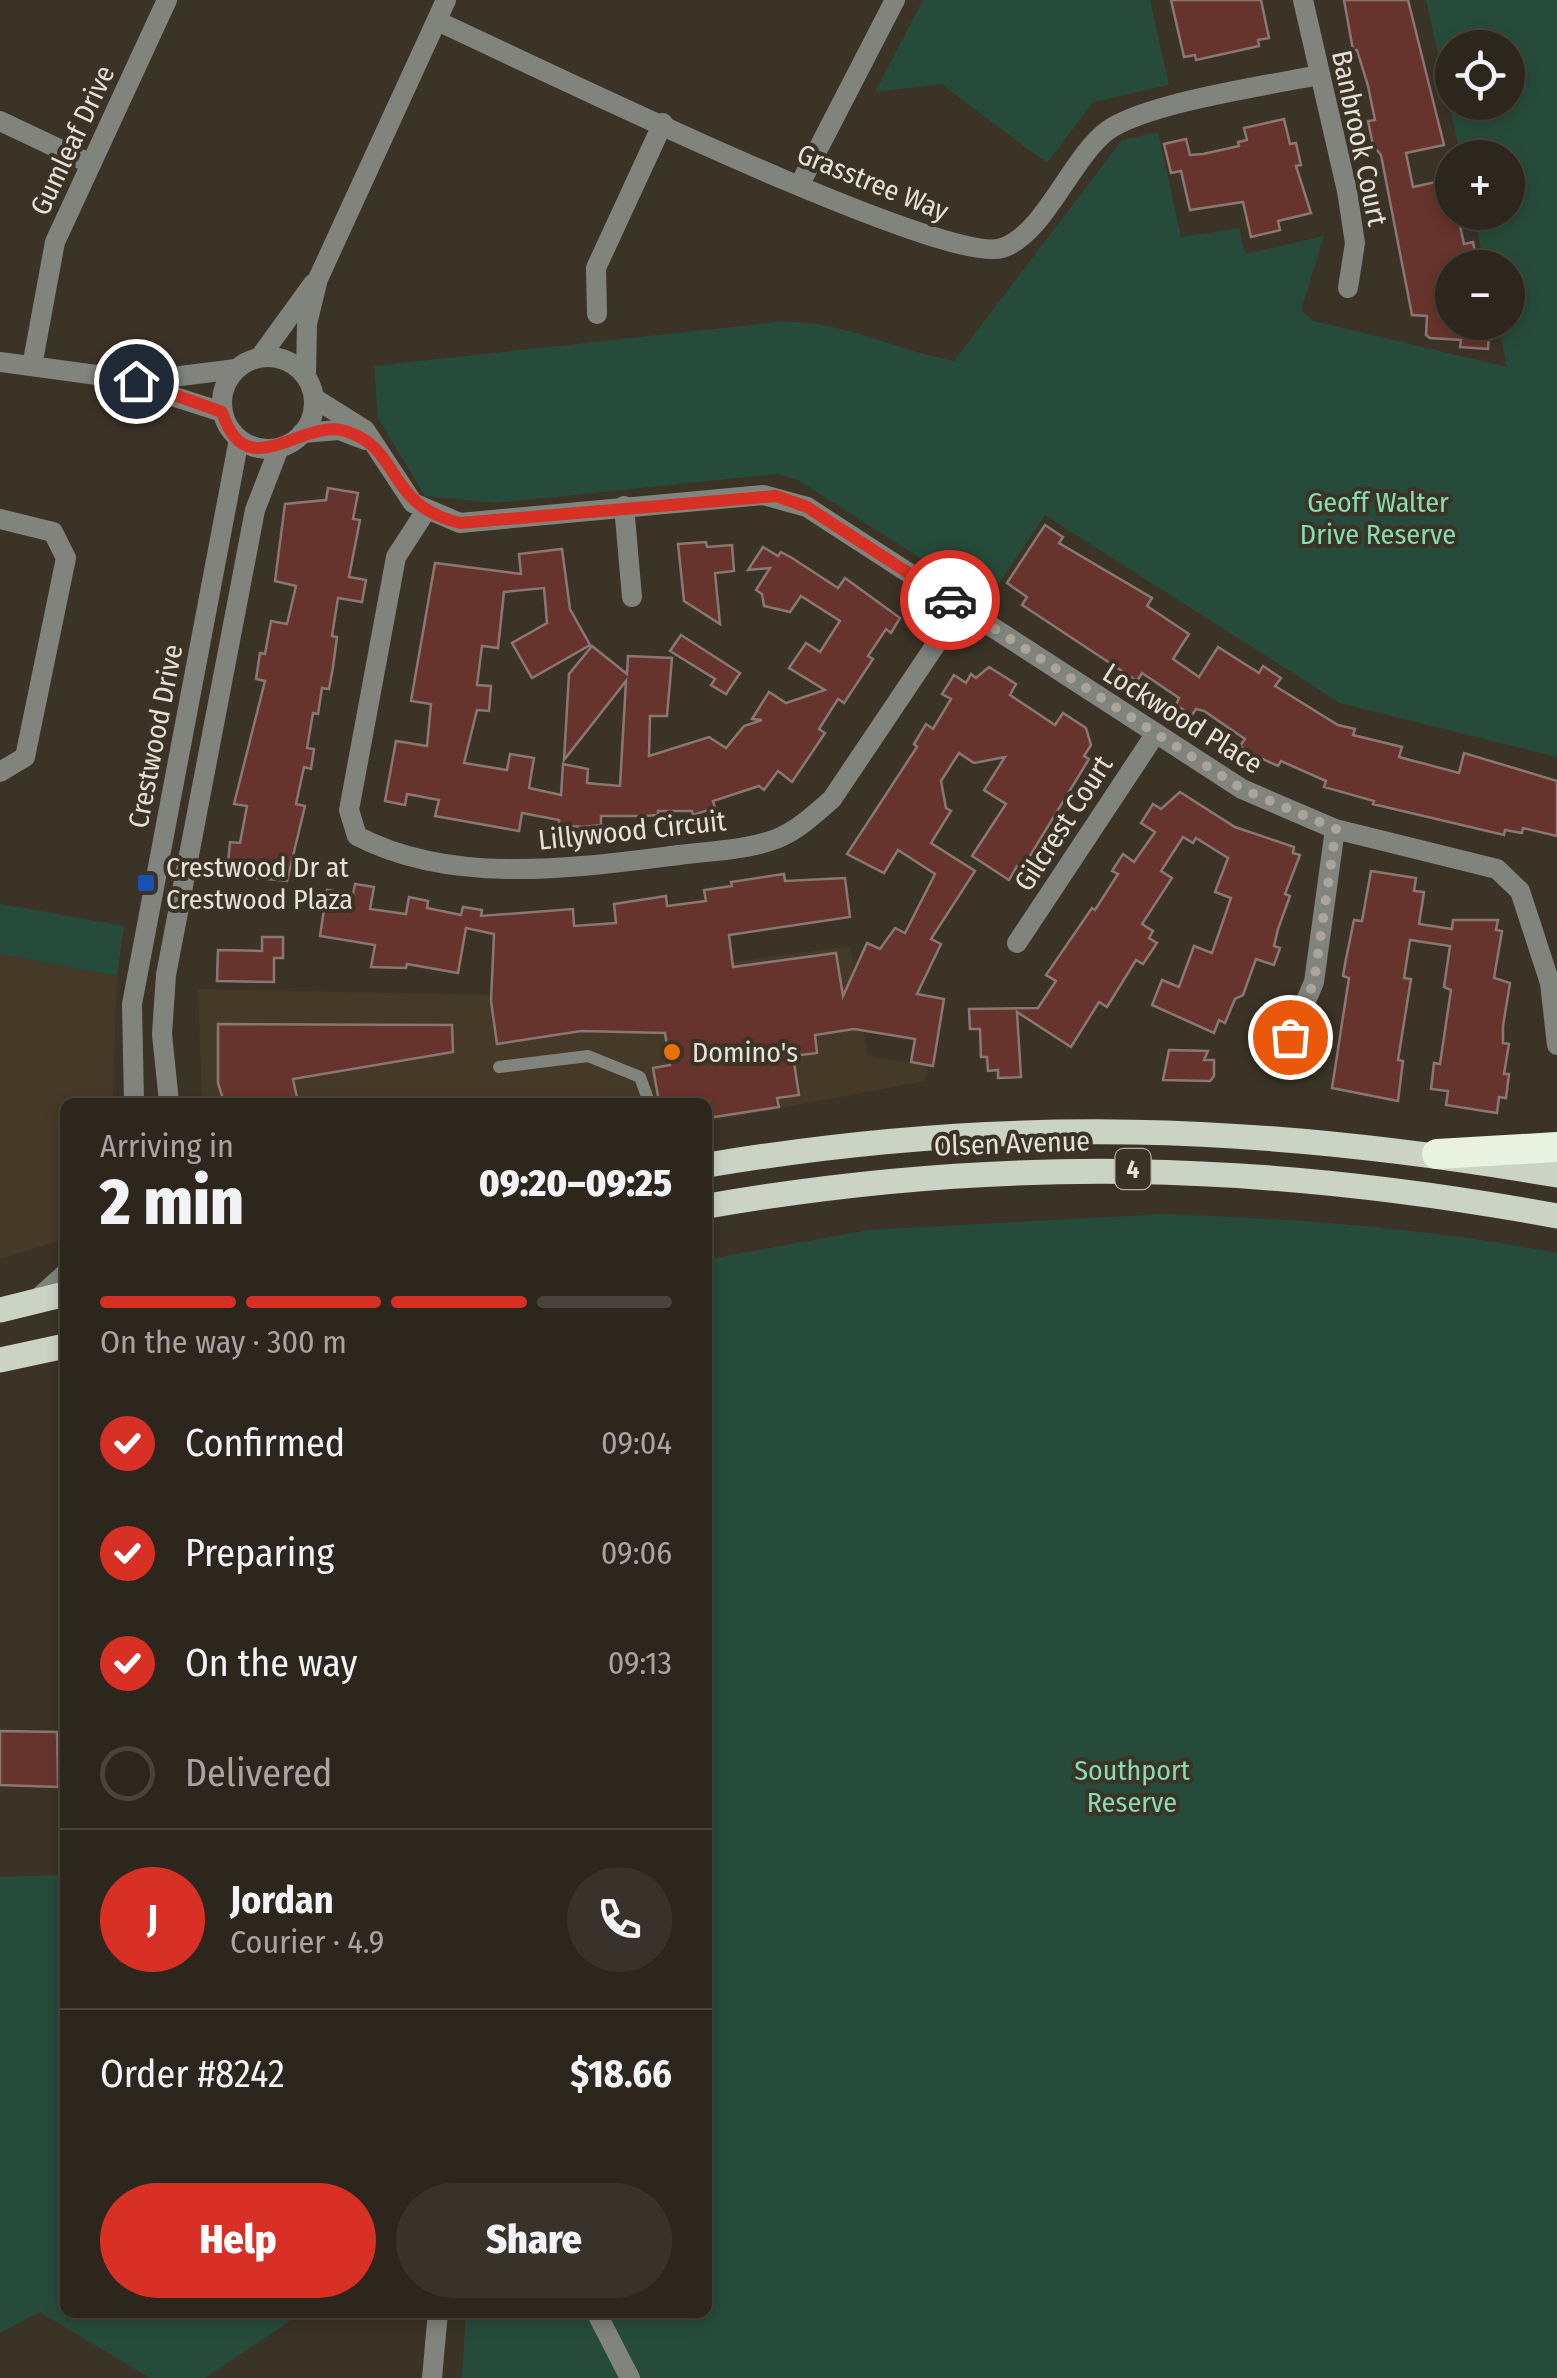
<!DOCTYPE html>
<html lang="en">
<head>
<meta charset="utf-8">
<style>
	:root { --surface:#2d261d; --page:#39322a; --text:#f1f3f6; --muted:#a7a5a4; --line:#48433b; --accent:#d93025 }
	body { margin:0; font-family:"Fira Sans Condensed",sans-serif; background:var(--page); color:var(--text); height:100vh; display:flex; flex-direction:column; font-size:38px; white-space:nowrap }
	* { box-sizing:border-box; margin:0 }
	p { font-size:32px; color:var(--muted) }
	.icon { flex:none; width:55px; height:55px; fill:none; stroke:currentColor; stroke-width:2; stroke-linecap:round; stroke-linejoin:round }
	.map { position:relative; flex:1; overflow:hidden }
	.side { position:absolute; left:60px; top:1098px; width:652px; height:1220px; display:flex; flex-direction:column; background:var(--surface); border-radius:15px; box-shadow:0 5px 15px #0003,0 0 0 2px var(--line) }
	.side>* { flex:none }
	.tools { position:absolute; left:1435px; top:30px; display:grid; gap:20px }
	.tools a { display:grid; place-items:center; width:90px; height:90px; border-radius:50%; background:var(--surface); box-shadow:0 5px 15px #0003,0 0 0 2px var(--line); font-size:50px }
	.pin { position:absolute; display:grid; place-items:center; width:85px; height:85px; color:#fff; margin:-42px; border:5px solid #fff; border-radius:50%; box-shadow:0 2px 10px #0007 }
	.courier { position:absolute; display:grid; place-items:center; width:100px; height:100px; margin:-50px; border:8px solid #d93025; border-radius:50%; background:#fff; color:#222; box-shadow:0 2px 12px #0007 }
	.overview em { font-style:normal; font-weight:800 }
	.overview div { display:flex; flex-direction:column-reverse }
	.overview { display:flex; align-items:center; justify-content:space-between; height:170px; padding:0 40px }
	h1 { font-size:65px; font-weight:800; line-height:75px }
	.bar { display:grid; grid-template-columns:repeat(4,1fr); gap:15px 10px; align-content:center; height:120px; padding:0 40px }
	.bar i { height:12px; border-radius:8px; background:var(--line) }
	.bar .active { background:var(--accent) }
	.bar p { grid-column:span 4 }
	.line { display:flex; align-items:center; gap:25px; padding:0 40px; border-top:2px solid var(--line) }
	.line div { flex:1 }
	.round { display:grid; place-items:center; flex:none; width:105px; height:105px; border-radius:52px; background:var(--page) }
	ol { padding:0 40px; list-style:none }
	li { display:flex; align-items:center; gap:30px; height:110px }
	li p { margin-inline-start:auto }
	li .icon { padding:10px; border-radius:50%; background:var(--accent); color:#fff; stroke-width:4 }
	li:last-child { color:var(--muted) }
	li i { width:55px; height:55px; border:5px solid var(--line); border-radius:50% }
	.action { display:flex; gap:20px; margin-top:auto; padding:20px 40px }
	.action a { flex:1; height:115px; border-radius:60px; background:var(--accent); color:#fff; font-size:40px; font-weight:800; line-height:115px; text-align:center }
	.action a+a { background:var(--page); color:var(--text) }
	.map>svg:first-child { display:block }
	.built { fill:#453927 }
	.green { fill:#274b3a; fill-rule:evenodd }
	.building { fill:#67342d; stroke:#8a7774; stroke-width:2.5 }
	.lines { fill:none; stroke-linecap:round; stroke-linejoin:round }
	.service { stroke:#80847d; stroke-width:12 }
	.minor { stroke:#80847d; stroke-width:20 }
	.tertiary { stroke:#80847d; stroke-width:20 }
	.primary { stroke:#cbd3c5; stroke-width:25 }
	.motorway { stroke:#e9f2e1; stroke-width:30 }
	.done { stroke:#aba49b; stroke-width:10; stroke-dasharray:0 18 }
	.route { stroke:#d93025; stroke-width:12 }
	.transit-dot { fill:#1a4fb4; stroke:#3c3327; stroke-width:4 }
	.food-dot { fill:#e8710a; stroke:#3c3327; stroke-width:4 }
	.labels { text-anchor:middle; stroke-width:8; stroke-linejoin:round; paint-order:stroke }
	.shield { fill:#3c3327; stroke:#b4ada4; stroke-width:2.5 }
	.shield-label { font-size:25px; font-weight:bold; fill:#e7e1d9 }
	.street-label { font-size:28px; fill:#e7e1d9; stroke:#3c3327 }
	.park-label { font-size:28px; fill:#85ddb4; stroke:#3c3327 }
	.poi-label { font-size:28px; fill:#e7e1d9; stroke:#3c3327; text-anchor:start }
</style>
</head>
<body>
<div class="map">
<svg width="1557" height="2378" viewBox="0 0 1557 2378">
	<rect width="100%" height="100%" fill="#3c3327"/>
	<!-- built -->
	<g class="built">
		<polygon points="850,946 868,1056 929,1066 925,1081 708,1122 708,1102 202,1102 198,989 494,995"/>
		<polygon points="0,954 117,976 113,1102 65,1102 65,1239 0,1259"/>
	</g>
	<!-- green -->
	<g class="green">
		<polygon points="923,0 1150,0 1169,85 1093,102 1047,163 941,84 875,92"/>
		<path d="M1426,0H1557V757L1340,703L1045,515L991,595L950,577L798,480L777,474L495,503L425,496L378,418L374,366L778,322C840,319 894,350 954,361L1122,140L1158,132L1181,237L1239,228L1245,254L1324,236L1301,310L1313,321L1507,367L1498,323L1508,322V268L1485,267L1473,213L1508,212V158L1461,157ZM1452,48H1508V102H1452Z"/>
		<polygon points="0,904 124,926 117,976 0,954"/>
		<path d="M1164,1214C1296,1219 1427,1228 1557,1253V2378H462L466,2313L708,2312V1259L869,1230Z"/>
		<polygon points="65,1875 65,2312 302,2313 205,2378 150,2378 40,2312 0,2333 0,1877"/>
	</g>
	<!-- building -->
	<g class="building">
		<polygon points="1171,0 1261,0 1269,38 1258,40 1259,46 1196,60 1195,55 1184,57"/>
		<polygon points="1344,0 1408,0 1444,145 1406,153 1413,187 1449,179 1452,212 1457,212 1464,244 1473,242 1478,268 1452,268 1452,322 1490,322 1488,349 1460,347 1461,340 1430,338 1426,335 1427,316 1412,315 1381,155 1373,145 1368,121 1375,120 1368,86 1357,50 1353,50"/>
		<polygon points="1284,119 1290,144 1296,143 1301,165 1296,166 1311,213 1278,221 1280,230 1251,237 1243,202 1190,210 1181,171 1171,173 1164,144 1186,139 1190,155 1203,154 1239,146 1238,142 1247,140 1244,128"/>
		<polygon points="328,488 358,493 353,519 360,520 349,577 366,580 362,602 338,598 332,636 337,637 333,667 329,689 322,688 318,714 313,713 307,748 314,749 311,769 304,767 296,804 305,806 287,881 247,877 248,871 228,863 230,842 240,843 247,806 234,804 265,681 256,679 260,653 265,654 271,621 287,624 296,586 275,581 285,504 326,500"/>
		<polygon points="1045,525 1063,537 1059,543 1152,598 1147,606 1189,634 1173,659 1199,677 1218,647 1259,673 1263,666 1281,678 1275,686 1338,725 1355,729 1353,735 1402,747 1399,757 1459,773 1464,753 1557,781 1557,836 1523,828 1522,833 1505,830 1504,835 1373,804 1374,801 1324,787 1326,781 1281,761 1278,766 1256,756 1240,746 1245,739 1204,711 1196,709 1192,715 1176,705 1179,698 1142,673 1137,681 1022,605 1027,597 1007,583"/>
		<polygon points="706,542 707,547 732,545 734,571 715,573 720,624 684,601 678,544"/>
		<polygon points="763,547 778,556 781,552 792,558 838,588 845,578 900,618 891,633 886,629 868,656 873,659 844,703 838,699 819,729 825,733 792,782 778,771 764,790 759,786 713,801 715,808 693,815 692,811 658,811 658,815 644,816 601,816 601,825 583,827 559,825 559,820 522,813 519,831 435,816 439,800 407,794 405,805 385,801 396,741 427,746 431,704 411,701 435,563 521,574 519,554 562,549 570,609 590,645 532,678 512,643 547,623 544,588 504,592 498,648 482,646 477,685 491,686 489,711 477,710 464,763 507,770 510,754 534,758 529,788 561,795 563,764 588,769 587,783 620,786 626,681 564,760 569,674 592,646 627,674 628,656 672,658 667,716 650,716 649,756 709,737 726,748 744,726 762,720 752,719 769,692 786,703 825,690 789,668 806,643 820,652 840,621 801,596 790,612 764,606 762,594 756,590 770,568 748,570"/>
		<polygon points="681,635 740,673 726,694 711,685 715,679 670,651"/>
		<polygon points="989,667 1016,684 1010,695 1055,725 1063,713 1086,728 1091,745 1084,756 1089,759 1022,869 1017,866 1009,880 972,856 1006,804 984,790 1005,757 974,763 959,753 941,781 946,808 951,811 931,843 975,871 931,939 941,944 917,994 944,999 933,1066 911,1062 915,1039 854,1029 815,1035 817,1053 793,1056 799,1095 777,1098 779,1107 708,1118 708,1102 659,1102 653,1068 670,1065 665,1033 581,1031 497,1044 491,1001 494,934 466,928 458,973 407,964 406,968 371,967 375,945 320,936 327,890 353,894 355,884 374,887 370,909 406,914 409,897 428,901 427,908 461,915 463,907 482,910 481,916 573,909 574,926 616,923 614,904 666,896 667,906 706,901 704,890 732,886 731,882 784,874 785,881 845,878 850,917 729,935 733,967 836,953 843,996 867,943 880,949 895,928 905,933 935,874 898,850 884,873 847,854 917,747 914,744 926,724 933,729 951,699 942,694 954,675 966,683 971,674 976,678"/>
		<polygon points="1180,792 1235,827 1294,847 1293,853 1300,855 1285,894 1290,896 1278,929 1274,946 1280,948 1274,965 1256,959 1243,995 1235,999 1225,1023 1219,1020 1214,1033 1152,1005 1162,980 1179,987 1194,946 1212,953 1231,898 1215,892 1228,858 1196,838 1193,843 1183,837 1161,871 1172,878 1142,924 1153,931 1149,938 1157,943 1143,964 1136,960 1107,1007 1099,1002 1071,1047 1017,1012 1021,1077 998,1078 998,1070 988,1071 987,1057 981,1057 980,1029 970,1029 969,1009 1038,1008 1056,981 1046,975 1092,908 1095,910 1118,874 1112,871 1123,854 1134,862 1155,832 1141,823 1153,804 1161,809"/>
		<polygon points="1371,871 1416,878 1414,891 1424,892 1419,924 1452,929 1453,920 1498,920 1496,930 1502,931 1494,978 1510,983 1503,1026 1503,1043 1509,1044 1504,1074 1509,1074 1506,1098 1499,1097 1497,1113 1446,1105 1448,1091 1431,1089 1434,1063 1440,1064 1451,990 1444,987 1450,946 1410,940 1404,978 1411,979 1398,1060 1403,1061 1398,1101 1332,1088 1349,978 1343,976 1346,959 1354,920 1362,921"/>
		<polygon points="262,937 283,937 283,958 274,958 274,982 217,981 218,950 262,951"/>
		<polygon points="218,1024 452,1025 453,1052 293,1079 298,1102 224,1102 218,1083"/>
		<polygon points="1169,1050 1208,1051 1204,1060 1214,1060 1214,1076 1210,1081 1163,1080"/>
		<polygon points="0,1731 57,1732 58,1787 0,1785"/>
	</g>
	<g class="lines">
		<!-- service -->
		<polyline class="service" points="499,1067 588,1056 640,1077 649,1102"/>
		<!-- minor -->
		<g class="minor">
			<polyline points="1303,0 1347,191 1355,243 1348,288"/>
			<path d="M437,21C519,58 943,267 1002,248C1044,235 1071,158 1107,131C1145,103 1269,85 1319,75"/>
			<polyline points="0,121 91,164"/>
			<polyline points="800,184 895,0"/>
			<polyline points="597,314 596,268 663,123"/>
			<circle cx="268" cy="403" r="46"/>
			<polyline points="260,357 313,284"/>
			<polyline points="0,362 141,381 236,369"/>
			<polyline points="32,366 55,242 167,0"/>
			<polyline points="306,376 307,324 318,279 446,0"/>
			<polyline points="141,381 150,389 222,412"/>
			<polyline points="314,398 365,430 413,503 460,523 763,495 807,507 1242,789 1335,829 1497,869 1520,891 1550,983 1557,1045"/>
			<polyline points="302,433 339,430 365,440"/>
			<polyline points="624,506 632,597"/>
			<path d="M425,512L396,557L349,810L357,836C453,886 575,868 679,855C710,851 747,850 776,839C798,830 815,814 832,799L961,607"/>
			<polyline points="0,519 53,532 66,558 25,757 0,772"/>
			<polyline points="1017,943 1156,733"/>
			<polyline points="1279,1064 1314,982 1335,829"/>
			<polyline points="134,1102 132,1004 239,439"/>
			<polyline points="169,1102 162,1034 166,975 255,510 279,448"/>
			<polyline points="35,1301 65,1274"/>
			<polyline points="432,2378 438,2312"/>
		</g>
		<!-- tertiary -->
		<polyline class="tertiary" points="596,2312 630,2378"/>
		<!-- primary -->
		<g class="primary">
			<path d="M708,1165C1005,1115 1261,1124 1557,1175"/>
			<path d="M708,1206C1001,1155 1265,1162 1557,1216"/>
			<polyline points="0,1310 65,1294"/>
			<polyline points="0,1360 65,1346"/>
		</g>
		<!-- motorway -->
		<polyline class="motorway" points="1437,1154 1557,1147"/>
	</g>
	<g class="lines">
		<!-- done -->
		<polyline class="done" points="950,600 1242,789 1336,829 1314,982 1290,1037"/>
		<!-- route -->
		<path class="route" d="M136,381L222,412C246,488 301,418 345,431C402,447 384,505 460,523L776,496L807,507L950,600"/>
	</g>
	<!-- markers -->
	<rect class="transit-dot" x="136" y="873" width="20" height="20" rx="5"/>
	<circle class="food-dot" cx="672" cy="1052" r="10"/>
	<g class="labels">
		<!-- shield labels -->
		<rect class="shield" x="1115.5" y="1149" width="35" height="40" rx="8"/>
		<g class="shield-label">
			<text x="1133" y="1178">4</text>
		</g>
		<!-- street labels -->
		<g class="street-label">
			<text transform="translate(1360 138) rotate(78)" y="10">Banbrook Court</text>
			<text transform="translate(72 140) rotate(-65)" y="10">Gumleaf Drive</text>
			<text transform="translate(873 182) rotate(22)" y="10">Grasstree Way</text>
			<text transform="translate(1183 718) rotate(32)" y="10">Lockwood Place</text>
			<text transform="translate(155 736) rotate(-79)" y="10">Crestwood Drive</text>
			<text transform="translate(1063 823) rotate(-57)" y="10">Gilcrest Court</text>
			<text transform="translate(632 830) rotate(-6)" y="10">Lillywood Circuit</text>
			<text transform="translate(1012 1143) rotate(-2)" y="10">Olsen Avenue</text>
		</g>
		<!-- park labels -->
		<g class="park-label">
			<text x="1378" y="512">Geoff Walter<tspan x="1378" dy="32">Drive Reserve</tspan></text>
			<text x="1132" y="1780">Southport<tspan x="1132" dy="32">Reserve</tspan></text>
		</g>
		<!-- poi labels -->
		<g class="poi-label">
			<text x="166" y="877">Crestwood Dr at<tspan x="166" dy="32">Crestwood Plaza</tspan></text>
			<text x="692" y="1062">Domino's</text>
		</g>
	</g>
</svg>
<div class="tools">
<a><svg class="icon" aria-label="locate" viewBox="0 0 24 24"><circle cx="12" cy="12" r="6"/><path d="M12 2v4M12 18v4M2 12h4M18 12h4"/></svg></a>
<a>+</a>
<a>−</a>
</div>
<div class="pin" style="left:1290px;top:1037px;background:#ea580c"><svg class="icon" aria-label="bag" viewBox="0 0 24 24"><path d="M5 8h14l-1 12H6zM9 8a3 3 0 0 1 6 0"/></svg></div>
<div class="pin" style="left:136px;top:381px;background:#1f2937"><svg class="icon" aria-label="home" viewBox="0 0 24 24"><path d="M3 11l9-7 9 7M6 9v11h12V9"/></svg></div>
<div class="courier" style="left:950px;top:600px"><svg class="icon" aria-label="car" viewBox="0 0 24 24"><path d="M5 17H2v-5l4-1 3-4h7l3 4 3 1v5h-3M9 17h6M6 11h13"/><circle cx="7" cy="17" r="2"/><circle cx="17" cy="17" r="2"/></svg></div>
<section class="side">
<div class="overview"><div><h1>2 min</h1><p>Arriving in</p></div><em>09:20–09:25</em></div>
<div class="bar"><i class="active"></i><i class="active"></i><i class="active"></i><i></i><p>On the way · 300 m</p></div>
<ol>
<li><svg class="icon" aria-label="check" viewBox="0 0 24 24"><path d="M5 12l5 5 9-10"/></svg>Confirmed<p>09:04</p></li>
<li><svg class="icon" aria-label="check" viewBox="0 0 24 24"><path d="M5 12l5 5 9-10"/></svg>Preparing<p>09:06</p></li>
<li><svg class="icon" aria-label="check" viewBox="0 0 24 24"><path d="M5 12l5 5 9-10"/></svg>On the way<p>09:13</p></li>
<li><i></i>Delivered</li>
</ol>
<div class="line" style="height:180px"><b class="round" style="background:var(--accent);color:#fff">J</b><div><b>Jordan</b><p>Courier · 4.9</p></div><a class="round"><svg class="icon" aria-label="phone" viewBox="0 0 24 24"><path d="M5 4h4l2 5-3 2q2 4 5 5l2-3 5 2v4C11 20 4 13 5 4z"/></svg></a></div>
<div class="line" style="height:130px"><div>Order #8242</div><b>$18.66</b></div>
<div class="action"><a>Help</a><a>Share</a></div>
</section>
</div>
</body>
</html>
